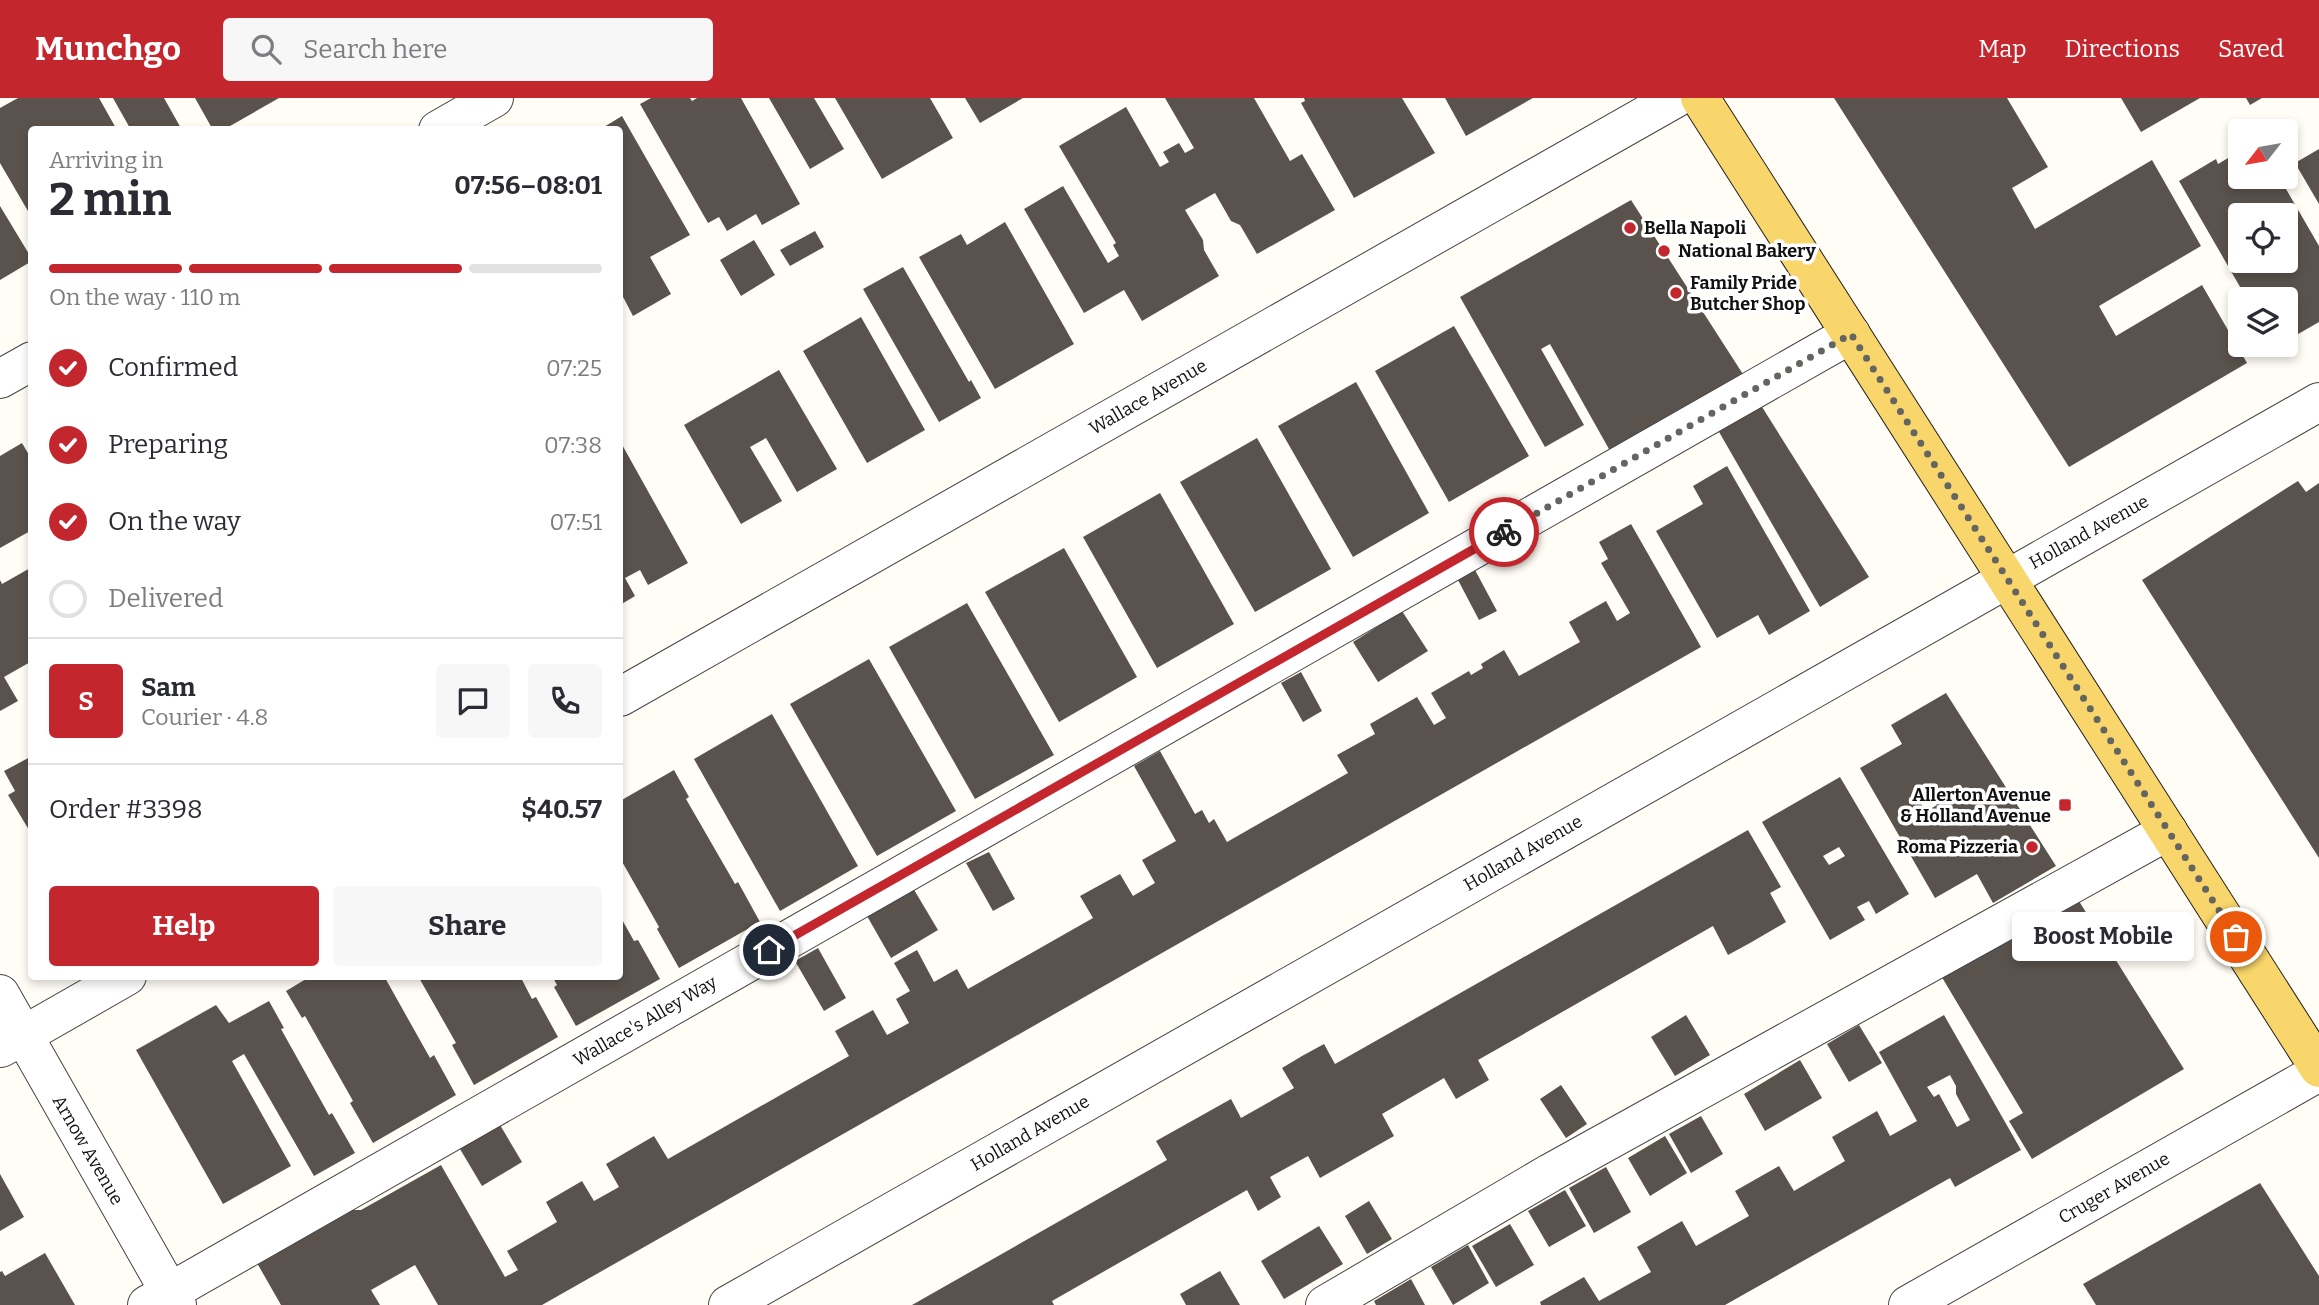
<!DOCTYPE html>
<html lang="en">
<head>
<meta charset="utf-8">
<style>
	:root { --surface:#fff; --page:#f7f7f7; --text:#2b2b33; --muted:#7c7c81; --line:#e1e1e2; --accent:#c4262e }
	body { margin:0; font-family:Bitter,serif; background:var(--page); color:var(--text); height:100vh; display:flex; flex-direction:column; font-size:26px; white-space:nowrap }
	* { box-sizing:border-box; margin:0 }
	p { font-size:23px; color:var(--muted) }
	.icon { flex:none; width:38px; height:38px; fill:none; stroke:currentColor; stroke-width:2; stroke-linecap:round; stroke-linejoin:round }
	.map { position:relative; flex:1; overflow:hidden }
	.panel { position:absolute; left:28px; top:28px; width:595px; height:854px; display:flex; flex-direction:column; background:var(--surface); border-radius:7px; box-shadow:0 4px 10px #0003 }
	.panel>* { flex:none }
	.needle { width:46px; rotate:239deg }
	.fabs { position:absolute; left:2228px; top:21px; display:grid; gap:14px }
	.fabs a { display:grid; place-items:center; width:70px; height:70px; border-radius:7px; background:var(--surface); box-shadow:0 4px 10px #0003; font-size:35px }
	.pin { position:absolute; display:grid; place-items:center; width:60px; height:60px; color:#fff; margin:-30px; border:4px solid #fff; border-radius:50%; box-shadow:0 2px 7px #0007 }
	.courier { position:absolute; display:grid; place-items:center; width:70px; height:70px; margin:-35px; border:5px solid #c4262e; border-radius:50%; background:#fff; color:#222; box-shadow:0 2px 9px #0007 }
	.bubble { position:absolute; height:49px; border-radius:7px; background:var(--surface); box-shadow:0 4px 10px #0003; font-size:23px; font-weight:700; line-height:49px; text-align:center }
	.head em { font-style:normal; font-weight:700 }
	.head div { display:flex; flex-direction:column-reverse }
	.head { display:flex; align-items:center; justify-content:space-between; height:119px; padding:0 21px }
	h1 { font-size:46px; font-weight:700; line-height:52px }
	.bar { display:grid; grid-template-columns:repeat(4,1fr); gap:10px 7px; align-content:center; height:84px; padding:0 21px }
	.bar i { height:9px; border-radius:5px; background:var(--line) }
	.bar .on { background:var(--accent) }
	.bar p { grid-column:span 4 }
	.line { display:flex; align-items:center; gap:18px; padding:0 21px; border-top:2px solid var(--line) }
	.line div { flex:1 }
	.round { display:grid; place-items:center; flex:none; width:74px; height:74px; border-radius:7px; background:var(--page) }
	ol { padding:0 21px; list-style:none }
	li { display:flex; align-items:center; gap:21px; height:77px }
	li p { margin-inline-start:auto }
	li .icon { padding:7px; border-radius:50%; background:var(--accent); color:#fff; stroke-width:4 }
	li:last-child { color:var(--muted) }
	li i { width:38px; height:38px; border:4px solid var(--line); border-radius:50% }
	.button { display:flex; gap:14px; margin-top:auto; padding:14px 21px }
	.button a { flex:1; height:80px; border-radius:7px; background:var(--accent); color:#fff; font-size:28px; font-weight:700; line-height:80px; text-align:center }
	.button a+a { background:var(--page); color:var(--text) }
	header { display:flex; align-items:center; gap:42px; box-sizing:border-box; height:98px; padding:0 35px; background:var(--accent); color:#fff }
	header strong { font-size:33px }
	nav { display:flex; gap:38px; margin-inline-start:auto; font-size:24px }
	.search { width:490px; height:63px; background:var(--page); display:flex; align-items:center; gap:18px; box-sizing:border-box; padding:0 24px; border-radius:7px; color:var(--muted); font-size:26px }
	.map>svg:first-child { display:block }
	.building { fill:#5a524d; fill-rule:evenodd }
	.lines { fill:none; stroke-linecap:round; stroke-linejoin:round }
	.minor-casing { stroke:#444; stroke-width:40 }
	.major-casing { stroke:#222; stroke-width:40 }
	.minor { stroke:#fff; stroke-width:38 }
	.major { stroke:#f9d66b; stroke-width:38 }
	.done { stroke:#646461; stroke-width:7; stroke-dasharray:0 12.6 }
	.route { stroke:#c4262e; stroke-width:9 }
	.poi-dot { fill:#c4262e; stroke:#fff; stroke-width:2.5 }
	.labels { text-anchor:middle; stroke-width:7; stroke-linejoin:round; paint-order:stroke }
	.poi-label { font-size:18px; font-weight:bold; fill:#111; stroke:#fff; text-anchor:start }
	.street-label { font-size:18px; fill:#111; stroke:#fff }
</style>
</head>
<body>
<header>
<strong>Munchgo</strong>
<div class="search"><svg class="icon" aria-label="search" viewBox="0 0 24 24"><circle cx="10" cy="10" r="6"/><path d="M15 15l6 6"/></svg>Search here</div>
<nav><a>Map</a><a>Directions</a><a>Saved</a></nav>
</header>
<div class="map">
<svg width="2319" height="1207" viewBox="0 0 2319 1207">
	<rect width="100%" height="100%" fill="#fffdf5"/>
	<!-- building -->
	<g class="building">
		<polygon points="18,0 99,0 117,32 32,32 32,120 0,65 0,10"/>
		<polygon points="113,0 164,0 182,32 131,32"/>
		<polygon points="195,0 279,0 223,32 213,32"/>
		<polygon points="651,0 690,0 692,3 697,0 741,0 800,106 762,127 756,116 727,133 719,119 708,125 640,6"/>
		<polygon points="769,0 814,0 844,51 810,71"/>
		<polygon points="835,0 930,0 953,40 882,81"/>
		<polygon points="965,0 1023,0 980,25"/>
		<polygon points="1165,0 1254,0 1290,63 1302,56 1335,112 1257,156 1240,127 1231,123 1215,95 1185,112 1203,142 1204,152 1219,178 1142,223 1124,192 1084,215 1024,111 1063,88 1108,165 1119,158 1113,147 1116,145 1059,48 1126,9 1160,69 1169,64 1163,54 1179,45 1185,55 1194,50"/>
		<polygon points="1304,0 1402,0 1435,55 1354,100 1301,5 1305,3"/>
		<polygon points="1445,0 1533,0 1466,38"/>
		<polygon points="1834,0 2007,0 2048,69 2012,90 2035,131 2152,62 2201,148 2099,208 2116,238 2202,187 2247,265 2069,369"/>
		<polygon points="2121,0 2200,0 2141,34"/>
		<polygon points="2246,0 2262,0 2250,7"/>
		<polygon points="622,18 690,137 650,159 671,196 633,218 620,193 620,32 599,32"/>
		<polygon points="2319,51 2319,106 2295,65"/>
		<path d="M2240,53V79H2279L2319,148V224L2286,243V201H2247L2179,83L2216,61L2218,66ZM2240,117H2286V163H2240Z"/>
		<polygon points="1631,102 1748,284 1614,360 1550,246 1541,251 1584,327 1545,349 1460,199"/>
		<polygon points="0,108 32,161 32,163 0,182"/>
		<polygon points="1005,124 1074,246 995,291 919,159 961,136 967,147"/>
		<polygon points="815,133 824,149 790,168 780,152"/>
		<polygon points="754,142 775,177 741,198 720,162"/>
		<polygon points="903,169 969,284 971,282 981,300 939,324 863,191"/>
		<polygon points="861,219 925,332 867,365 803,253"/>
		<polygon points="1454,228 1529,358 1449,404 1375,273"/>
		<polygon points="779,272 837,371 797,394 766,340 759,344 750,349 782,403 741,426 684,327"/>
		<polygon points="1356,284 1429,415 1353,459 1278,328"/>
		<polygon points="1757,301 1869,479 1820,509 1715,327"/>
		<polygon points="1257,340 1331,471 1255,514 1180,384"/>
		<polygon points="620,343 688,465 648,487 640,472 625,480 635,498 620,507"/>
		<polygon points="22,345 32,362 32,432 0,450 0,358"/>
		<polygon points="1727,368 1810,513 1769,537 1758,517 1717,540 1656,433 1703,406 1693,388"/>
		<polygon points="2298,383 2306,394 2319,385 2319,760 2142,482"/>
		<polygon points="1160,395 1234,526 1157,570 1083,439"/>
		<polygon points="1631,426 1701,549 542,1207 438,1207 415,1167 371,1192 380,1207 281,1207 257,1165 350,1112 361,1112 441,1067 505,1179 518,1172 507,1153 557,1124 546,1104 582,1083 594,1103 619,1089 606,1066 654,1038 668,1061 849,958 835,933 873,912 887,937 909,925 896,901 910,893 894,865 917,852 934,884 957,871 968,891 1093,820 1080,798 1120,776 1133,798 1155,785 1142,762 1176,743 1134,668 1160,653 1195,716 1202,712 1209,725 1214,721 1227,744 1348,675 1337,657 1375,636 1370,626 1417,599 1434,627 1446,620 1431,595 1469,573 1471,577 1483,570 1481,566 1504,552 1519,578 1580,544 1569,524 1606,503 1617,523 1630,515 1601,465 1608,461 1599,444"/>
		<polygon points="1064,450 1137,579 1059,624 985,494"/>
		<polygon points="32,469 32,563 4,579 18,603 0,613 0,482 2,486"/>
		<polygon points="1475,472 1497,513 1479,522 1458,482"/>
		<polygon points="967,505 1054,657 975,701 889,549"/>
		<polygon points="1402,513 1428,553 1378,584 1353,544"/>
		<polygon points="869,561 956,713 877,758 790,606"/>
		<polygon points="1301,574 1322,613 1303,624 1281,585"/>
		<path d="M1946,595L2056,768L1993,805L1977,776L1935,800L1860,670L1902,646L1891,627ZM1931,697L1937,707L1925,714L1920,703Z"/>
		<polygon points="772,616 858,768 780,813 694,661"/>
		<polygon points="32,658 32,737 8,697 15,693 4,673"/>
		<polygon points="674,672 689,699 686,701 735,786 738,784 760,824 679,870 657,831 659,829 620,760 620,703"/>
		<path d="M1840,679L1909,796L1876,816L1869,803L1857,809L1865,822L1830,842L1762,724ZM1839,749L1845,758L1829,767L1823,758Z"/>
		<polygon points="1748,732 1781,789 1770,795 1786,824 1750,845 1728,857 1713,828 1478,962 1489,982 1456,1001 1444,980 1382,1016 1394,1038 1320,1080 1308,1058 1270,1079 1281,1099 1258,1113 1247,1092 1052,1203 1054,1207 912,1207 1167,1062 1156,1043 1231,1001 1241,1020 1294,990 1282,970 1302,958 1324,946 1335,966"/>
		<polygon points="989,754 1015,801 993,813 966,765"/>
		<polygon points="913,790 938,832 891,860 867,818"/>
		<polygon points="2072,792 2184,971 2032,1061 2009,1023 2023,1015 1937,871"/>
		<polygon points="620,818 634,843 638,842 660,881 576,928 554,889 557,887 552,878 620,878"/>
		<polygon points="818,850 846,900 824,913 795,863"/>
		<polygon points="311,878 384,878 430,960 434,957 456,997 373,1045 350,1005 353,1003 305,918 302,920 286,893"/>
		<polygon points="418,878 520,878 532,901 536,899 558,939 474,987 452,947 456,945"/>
		<polygon points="269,903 284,930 281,931 329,1017 332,1015 355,1055 314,1078 244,956 232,963 291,1068 223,1106 136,952 216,907 229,925"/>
		<polygon points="1686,917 1710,957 1675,978 1651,939"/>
		<path d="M1944,917L2021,1052L1955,1089L1950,1080L1725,1207H1541L1540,1204L1584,1179L1599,1203L1651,1174L1637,1149L1682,1123L1696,1148L1749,1118L1735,1093L1779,1068L1794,1093L1845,1063L1832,1039L1877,1013L1890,1038L1917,1023L1879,954ZM1950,977L1956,988V996L1970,1022L1957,1029L1939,996L1934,999L1927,989Z"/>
		<polygon points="1859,927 1882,965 1849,984 1827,946"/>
		<polygon points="1800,962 1822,1000 1765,1033 1744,996"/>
		<polygon points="1561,987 1587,1026 1566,1040 1540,1001"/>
		<polygon points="1701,1018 1723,1056 1691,1075 1669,1036"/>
		<polygon points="500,1027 522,1064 482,1088 460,1051"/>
		<polygon points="1665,1038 1687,1075 1650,1098 1628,1060"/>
		<polygon points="1606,1069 1631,1114 1594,1135 1569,1090"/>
		<polygon points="0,1076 24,1119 0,1133"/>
		<polygon points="2260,1085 2319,1178 2319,1207 2096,1207 2083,1186"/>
		<polygon points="1565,1092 1586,1128 1549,1149 1528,1113"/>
		<polygon points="1369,1103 1392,1141 1367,1156 1345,1118"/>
		<polygon points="1510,1126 1534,1167 1496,1189 1472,1148"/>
		<polygon points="1319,1128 1343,1166 1284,1201 1261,1163"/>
		<polygon points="1468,1147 1489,1185 1453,1207 1431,1169"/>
		<polygon points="45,1155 75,1207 0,1207 0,1174 2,1173 5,1178"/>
		<polygon points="1220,1173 1240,1207 1186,1207 1180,1196"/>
		<polygon points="1411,1181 1425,1207 1376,1207 1374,1203"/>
	</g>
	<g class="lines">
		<!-- minor casing -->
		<g class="minor-casing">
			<g id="minor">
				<polyline points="438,32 494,0"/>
				<polyline points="0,281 32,263"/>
				<polyline points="620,599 1676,0"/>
				<polyline points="0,896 177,1207"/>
				<polyline points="1,950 127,878"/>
				<polyline points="147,1207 1851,236"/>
				<polyline points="728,1207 2319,304"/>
				<polyline points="1325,1207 1550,1075 2168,733"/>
				<polyline points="1908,1207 2319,974"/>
			</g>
		</g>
		<!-- major casing -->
		<g class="major-casing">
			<polyline id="major" points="1700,0 2319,970"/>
		</g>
		<!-- minor -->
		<use href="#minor" class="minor"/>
		<!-- major -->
		<use href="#major" class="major"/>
	</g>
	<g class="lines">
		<!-- done -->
		<polyline class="done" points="1504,434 1851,236 2236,839"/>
		<!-- route -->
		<polyline class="route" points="769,852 1504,434"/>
	</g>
	<!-- markers -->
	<g class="poi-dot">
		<circle cx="1630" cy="130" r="7"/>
		<circle cx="1664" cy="153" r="7"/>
		<circle cx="1676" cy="195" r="7"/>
		<rect x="2058" y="700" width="14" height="14" rx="3.5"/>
		<circle cx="2032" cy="749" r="7"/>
	</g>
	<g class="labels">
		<!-- poi labels -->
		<g class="poi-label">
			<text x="1644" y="136">Bella Napoli</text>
			<text x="1678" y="159">National Bakery</text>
			<text x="1690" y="191">Family Pride<tspan x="1690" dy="21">Butcher Shop</tspan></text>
			<text x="2051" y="703" text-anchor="end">Allerton Avenue<tspan x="2051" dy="21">&amp; Holland Avenue</tspan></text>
			<text x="2018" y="755" text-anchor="end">Roma Pizzeria</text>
		</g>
		<!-- street labels -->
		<g class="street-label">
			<text transform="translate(1148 299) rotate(-30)" y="6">Wallace Avenue</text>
			<text transform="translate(2089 434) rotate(-29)" y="6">Holland Avenue</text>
			<text transform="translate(1523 755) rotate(-30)" y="6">Holland Avenue</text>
			<text transform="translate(645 923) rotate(-30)" y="6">Wallace's Alley Way</text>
			<text transform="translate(1030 1035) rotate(-30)" y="6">Holland Avenue</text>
			<text transform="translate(88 1052) rotate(60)" y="6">Arnow Avenue</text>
			<text transform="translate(2114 1090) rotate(-30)" y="6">Cruger Avenue</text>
		</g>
	</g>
</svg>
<div class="fabs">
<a><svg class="needle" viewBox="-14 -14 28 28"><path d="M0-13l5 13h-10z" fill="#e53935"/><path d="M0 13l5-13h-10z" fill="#7c7c81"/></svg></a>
<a><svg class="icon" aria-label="locate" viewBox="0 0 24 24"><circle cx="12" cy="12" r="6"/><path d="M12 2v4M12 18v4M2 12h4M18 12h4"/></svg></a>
<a><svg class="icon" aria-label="layers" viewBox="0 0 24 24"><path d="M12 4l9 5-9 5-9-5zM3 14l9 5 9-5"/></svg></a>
</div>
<div class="pin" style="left:2236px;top:839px;background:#ea580c"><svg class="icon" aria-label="bag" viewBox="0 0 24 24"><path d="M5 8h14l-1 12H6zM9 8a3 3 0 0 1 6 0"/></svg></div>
<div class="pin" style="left:769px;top:852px;background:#1f2937"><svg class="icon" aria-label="home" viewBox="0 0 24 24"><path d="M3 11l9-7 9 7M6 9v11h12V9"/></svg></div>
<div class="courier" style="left:1504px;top:434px"><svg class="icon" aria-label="bike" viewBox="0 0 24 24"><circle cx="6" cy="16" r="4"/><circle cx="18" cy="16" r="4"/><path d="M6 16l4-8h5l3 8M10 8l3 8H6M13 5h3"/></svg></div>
<div class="bubble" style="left:2012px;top:814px;width:182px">Boost Mobile</div>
<section class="panel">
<div class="head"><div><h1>2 min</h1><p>Arriving in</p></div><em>07:56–08:01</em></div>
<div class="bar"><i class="on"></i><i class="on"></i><i class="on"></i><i></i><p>On the way · 110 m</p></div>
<ol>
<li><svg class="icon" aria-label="check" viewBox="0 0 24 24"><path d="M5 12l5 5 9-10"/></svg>Confirmed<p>07:25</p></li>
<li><svg class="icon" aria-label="check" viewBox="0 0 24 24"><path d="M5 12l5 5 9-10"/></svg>Preparing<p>07:38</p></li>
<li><svg class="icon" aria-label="check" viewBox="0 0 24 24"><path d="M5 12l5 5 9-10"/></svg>On the way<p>07:51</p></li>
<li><i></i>Delivered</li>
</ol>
<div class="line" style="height:126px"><b class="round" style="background:var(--accent);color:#fff">S</b><div><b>Sam</b><p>Courier · 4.8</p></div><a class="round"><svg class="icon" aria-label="chat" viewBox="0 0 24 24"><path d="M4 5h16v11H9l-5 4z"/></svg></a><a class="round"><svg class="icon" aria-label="phone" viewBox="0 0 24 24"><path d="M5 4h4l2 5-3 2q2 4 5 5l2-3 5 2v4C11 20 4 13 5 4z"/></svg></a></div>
<div class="line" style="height:91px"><div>Order #3398</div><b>$40.57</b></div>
<div class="button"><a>Help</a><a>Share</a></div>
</section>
</div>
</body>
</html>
